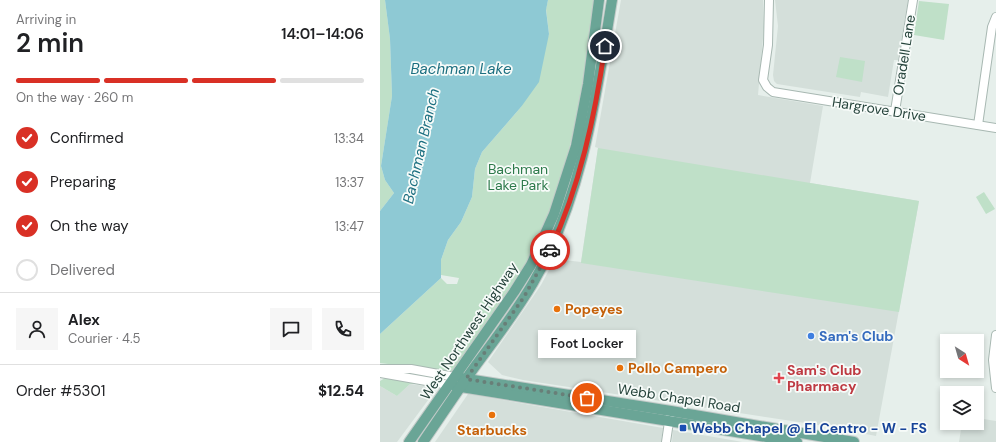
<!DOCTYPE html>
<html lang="en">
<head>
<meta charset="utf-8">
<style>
	:root { --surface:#fff; --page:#f6f6f6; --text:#202124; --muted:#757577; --line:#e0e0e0; --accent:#d93025 }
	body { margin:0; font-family:"DM Sans",sans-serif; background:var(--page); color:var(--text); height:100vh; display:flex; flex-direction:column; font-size:15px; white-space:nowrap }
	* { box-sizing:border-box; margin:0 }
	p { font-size:13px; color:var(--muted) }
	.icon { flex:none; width:22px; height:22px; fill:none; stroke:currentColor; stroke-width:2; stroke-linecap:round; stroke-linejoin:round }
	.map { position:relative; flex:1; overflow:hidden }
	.drawer { display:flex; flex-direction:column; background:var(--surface); width:380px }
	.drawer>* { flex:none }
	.needle { width:26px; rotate:143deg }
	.buttons { position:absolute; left:560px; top:334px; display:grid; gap:8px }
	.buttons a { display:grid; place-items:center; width:44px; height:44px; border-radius:0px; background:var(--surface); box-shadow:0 2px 6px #0003; font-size:20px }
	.pin { position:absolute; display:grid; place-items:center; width:34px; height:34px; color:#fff; margin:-17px; border:2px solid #fff; border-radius:50%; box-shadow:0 1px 4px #0007 }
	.courier { position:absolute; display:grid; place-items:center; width:40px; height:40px; margin:-20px; border:3px solid #d93025; border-radius:50%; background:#fff; color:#222; box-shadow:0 1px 5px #0007 }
	.bubble { position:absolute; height:28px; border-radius:0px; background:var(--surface); box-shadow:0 2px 6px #0003; font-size:13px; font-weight:600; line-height:28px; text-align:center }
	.head em { font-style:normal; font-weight:600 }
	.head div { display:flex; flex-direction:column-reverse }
	.head { display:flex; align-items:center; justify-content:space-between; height:68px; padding:0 16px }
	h1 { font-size:26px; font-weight:600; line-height:30px }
	.bar { display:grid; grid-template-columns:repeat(4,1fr); gap:6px 4px; align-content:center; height:48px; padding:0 16px }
	.bar i { height:5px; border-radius:3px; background:var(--line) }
	.bar .on { background:var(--accent) }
	.bar p { grid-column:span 4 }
	.line { display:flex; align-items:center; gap:10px; padding:0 16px; border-top:1px solid var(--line) }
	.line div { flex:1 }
	.round { display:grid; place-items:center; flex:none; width:42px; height:42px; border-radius:0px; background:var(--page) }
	ol { padding:0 16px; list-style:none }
	li { display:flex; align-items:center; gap:12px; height:44px }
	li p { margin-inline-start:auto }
	li .icon { padding:4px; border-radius:50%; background:var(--accent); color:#fff; stroke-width:4 }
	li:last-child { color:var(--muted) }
	li i { width:22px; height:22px; border:2px solid var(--line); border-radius:50% }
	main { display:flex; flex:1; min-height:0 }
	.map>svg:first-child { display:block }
	.built { fill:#d4dfda }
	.green { fill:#bfe0c8 }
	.water { fill:#8ec9d4 }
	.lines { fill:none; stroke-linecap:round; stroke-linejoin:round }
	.minor-casing { stroke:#a8b8b2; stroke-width:10 }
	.major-casing { stroke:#c2cac8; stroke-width:12 }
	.minor { stroke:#fff; stroke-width:8 }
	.major { stroke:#6aa596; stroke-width:10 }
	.done { stroke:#687f78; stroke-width:4; stroke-dasharray:0 7.2 }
	.route { stroke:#d93025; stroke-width:5 }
	.food-dot { fill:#e8710a; stroke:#f7fbf9; stroke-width:1.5 }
	.shop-dot { fill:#3f7fe0; stroke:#f7fbf9; stroke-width:1.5 }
	.health-dot { fill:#e0444e; stroke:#f7fbf9; stroke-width:1.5 }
	.transit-dot { fill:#1a4fb4; stroke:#f7fbf9; stroke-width:1.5 }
	.labels { text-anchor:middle; stroke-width:3.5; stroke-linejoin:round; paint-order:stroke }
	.street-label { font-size:14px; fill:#24423a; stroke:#f7fbf9 }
	.park-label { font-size:14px; fill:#2d7a4b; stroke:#f7fbf9 }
	.food-label { font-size:14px; font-weight:bold; fill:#c56008; stroke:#f7fbf9; text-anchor:start }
	.shop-label { font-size:14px; font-weight:bold; fill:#366cbe; stroke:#f7fbf9; text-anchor:start }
	.health-label { font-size:14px; font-weight:bold; fill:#be3a42; stroke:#f7fbf9; text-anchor:start }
	.transit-label { font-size:14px; font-weight:bold; fill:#164399; stroke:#f7fbf9; text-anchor:start }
	.water-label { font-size:15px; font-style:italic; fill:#1c6f80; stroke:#f7fbf9 }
</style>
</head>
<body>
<main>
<section class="drawer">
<div class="head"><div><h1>2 min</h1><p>Arriving in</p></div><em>14:01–14:06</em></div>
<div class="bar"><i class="on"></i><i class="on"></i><i class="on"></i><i></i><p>On the way · 260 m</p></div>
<ol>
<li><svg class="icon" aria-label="check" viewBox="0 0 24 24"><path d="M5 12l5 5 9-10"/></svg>Confirmed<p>13:34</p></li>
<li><svg class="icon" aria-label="check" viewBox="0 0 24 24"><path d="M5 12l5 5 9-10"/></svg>Preparing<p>13:37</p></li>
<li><svg class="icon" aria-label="check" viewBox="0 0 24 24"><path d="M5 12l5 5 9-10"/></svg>On the way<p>13:47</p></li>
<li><i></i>Delivered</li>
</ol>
<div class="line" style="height:72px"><a class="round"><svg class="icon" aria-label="person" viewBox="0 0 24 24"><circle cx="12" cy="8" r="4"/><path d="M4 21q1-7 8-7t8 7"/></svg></a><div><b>Alex</b><p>Courier · 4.5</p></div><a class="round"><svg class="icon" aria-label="chat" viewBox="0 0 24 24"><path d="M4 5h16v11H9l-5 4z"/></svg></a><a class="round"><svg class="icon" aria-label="phone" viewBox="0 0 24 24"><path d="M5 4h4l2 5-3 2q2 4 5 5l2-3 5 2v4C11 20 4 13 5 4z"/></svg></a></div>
<div class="line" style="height:52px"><div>Order #5301</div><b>$12.54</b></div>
</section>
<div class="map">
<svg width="616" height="442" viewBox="0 0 616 442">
	<rect width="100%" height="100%" fill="#e6efeb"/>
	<!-- built -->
	<g class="built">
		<polygon points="241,0 383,0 384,27 378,95 443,106 430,183 539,201 496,436 445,426 143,380 122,375 108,362 161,285 175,259 201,262 218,148 215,147"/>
		<polygon points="395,0 528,0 518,60 514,60 508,97 481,92 480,97 397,84 394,81 393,75 398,26"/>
		<polygon points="30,384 52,387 55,389 54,392 17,442 0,442 0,386 17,396"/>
		<polygon points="88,394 283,428 281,442 55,442"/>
		<polygon points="597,418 616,421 616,442 579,442 582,423 597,423"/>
		<polygon points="293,430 357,441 362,442 292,442"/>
	</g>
	<!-- green -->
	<g class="green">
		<polygon points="0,0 5,0 10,39 12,96 1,166 5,180 14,193 0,211"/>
		<path d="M168,0H215C201,95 190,191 140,275C120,309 95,340 73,372L0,363V334L61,278L67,284H77L79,278L61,275V260L68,240L81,222L92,197L95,169L102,152L141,107L169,34L166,9Z"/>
		<polygon points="539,1 569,4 564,40 534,35"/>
		<polygon points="460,57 485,61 482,82 456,77"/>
		<polygon points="218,148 539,201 519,312 201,263"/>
		<polygon points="604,192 615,209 606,214 596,197"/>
		<polygon points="5,378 33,382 34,384 30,384 17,396 0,386 0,381"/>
	</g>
	<!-- water -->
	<polygon class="water" points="5,0 168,0 166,10 169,34 159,82 141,107 102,152 95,169 92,197 81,222 68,240 61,260 61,278 0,334 0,211 14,193 5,180 1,166 12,96 10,39"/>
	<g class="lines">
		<!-- minor casing -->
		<g class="minor-casing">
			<g id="minor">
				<polyline points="389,0 388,45 383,80 387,87 393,92 616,128"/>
				<polyline points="515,111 533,0"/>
				<polyline points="598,125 612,27 616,17"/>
				<polyline points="616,335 613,360 616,388"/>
				<polyline points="0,369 31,369 75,377"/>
				<polyline points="0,373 69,385"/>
				<polyline points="286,442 290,415"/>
			</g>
		</g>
		<!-- major casing -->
		<g class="major-casing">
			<g id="major">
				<polyline points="81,378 291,411 474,442"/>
				<polyline points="75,386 417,442"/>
				<polyline points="29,442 134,292 151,265 174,214 196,146 208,84 219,0"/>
				<path d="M43,442C61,416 78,390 96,365C116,338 136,312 153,283C203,196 216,97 232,0"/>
			</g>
		</g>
		<!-- minor -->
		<use href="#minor" class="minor"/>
		<!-- major -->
		<use href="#major" class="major"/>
	</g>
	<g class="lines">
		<!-- done -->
		<polyline class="done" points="170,250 144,297 86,379 207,398"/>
		<!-- route -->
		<path class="route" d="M170,250C200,186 215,116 225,46"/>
	</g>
	<!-- markers -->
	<g class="food-dot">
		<circle cx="177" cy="309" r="4"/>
		<circle cx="240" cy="368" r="4"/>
		<circle cx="112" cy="415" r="4"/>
	</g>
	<circle class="shop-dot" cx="431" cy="336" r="4"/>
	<path class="health-dot" d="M397 372h4v4h4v4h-4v4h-4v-4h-4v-4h4z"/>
	<rect class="transit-dot" x="299" y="424" width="8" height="8" rx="2"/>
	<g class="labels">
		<!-- street labels -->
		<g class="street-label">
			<text transform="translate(524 55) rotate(-81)" y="5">Oradell Lane</text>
			<text transform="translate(499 109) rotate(9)" y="5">Hargrove Drive</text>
			<text transform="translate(89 331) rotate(-56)" y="5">West Northwest Highway</text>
			<text transform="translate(299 398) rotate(9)" y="5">Webb Chapel Road</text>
		</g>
		<!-- park labels -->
		<g class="park-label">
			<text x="138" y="174">Bachman<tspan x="138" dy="16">Lake Park</tspan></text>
		</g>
		<!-- food labels -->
		<g class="food-label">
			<text x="185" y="314">Popeyes</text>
			<text x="248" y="373">Pollo Campero</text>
			<text x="112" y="435" text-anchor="middle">Starbucks</text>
		</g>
		<!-- shop labels -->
		<g class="shop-label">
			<text x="439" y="341">Sam's Club</text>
		</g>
		<!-- health labels -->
		<g class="health-label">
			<text x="407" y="375">Sam's Club<tspan x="407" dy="16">Pharmacy</tspan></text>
		</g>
		<!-- transit labels -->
		<g class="transit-label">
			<text x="311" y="433">Webb Chapel @ El Centro - W - FS</text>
		</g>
		<!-- water labels -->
		<g class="water-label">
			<text x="81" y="74">Bachman Lake</text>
			<text transform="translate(41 146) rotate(-77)" y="5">Bachman Branch</text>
		</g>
	</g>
</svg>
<div class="buttons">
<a><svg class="needle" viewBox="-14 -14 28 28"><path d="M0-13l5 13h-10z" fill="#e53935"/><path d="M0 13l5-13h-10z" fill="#757577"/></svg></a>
<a><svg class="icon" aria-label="layers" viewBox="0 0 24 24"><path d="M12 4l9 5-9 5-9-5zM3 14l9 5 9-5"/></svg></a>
</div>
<div class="pin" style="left:207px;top:398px;background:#ea580c"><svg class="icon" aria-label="bag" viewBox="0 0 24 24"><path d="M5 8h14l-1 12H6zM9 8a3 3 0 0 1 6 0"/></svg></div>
<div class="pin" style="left:225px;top:46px;background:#1f2937"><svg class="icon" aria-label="home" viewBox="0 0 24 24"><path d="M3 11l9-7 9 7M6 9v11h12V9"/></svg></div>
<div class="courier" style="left:170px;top:250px"><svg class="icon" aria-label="car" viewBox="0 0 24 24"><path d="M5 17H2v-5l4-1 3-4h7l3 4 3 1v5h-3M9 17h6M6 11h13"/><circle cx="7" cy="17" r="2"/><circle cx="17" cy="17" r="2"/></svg></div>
<div class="bubble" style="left:158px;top:330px;width:98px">Foot Locker</div>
</div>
</main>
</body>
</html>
